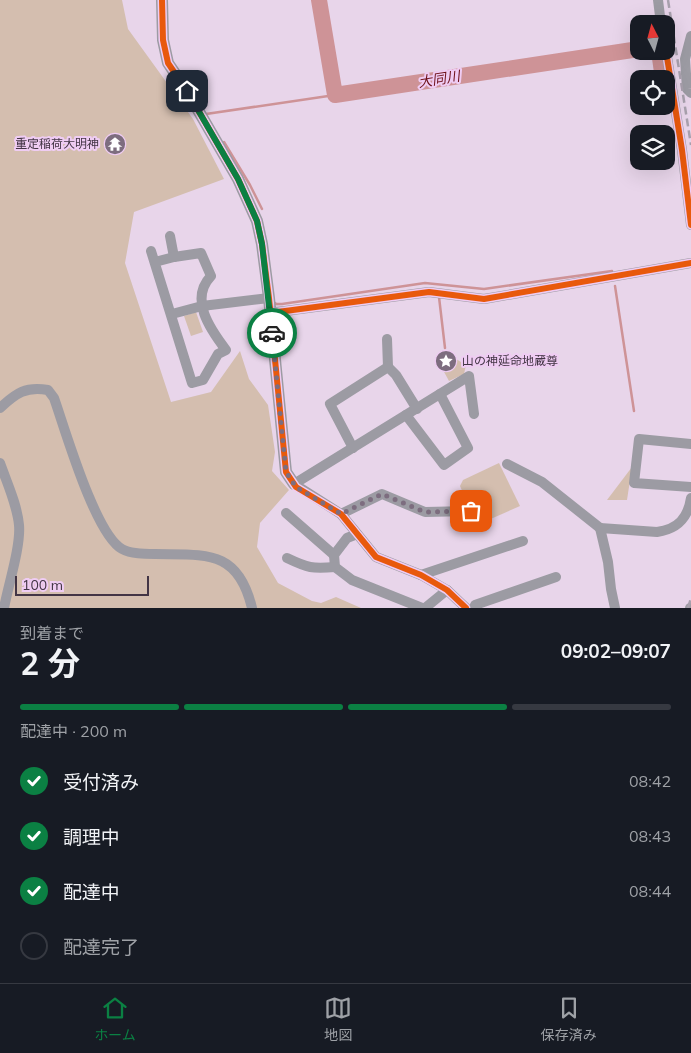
<!DOCTYPE html>
<html lang="ja">
<head>
<meta charset="utf-8">
<style>
	:root { --surface:#171b24; --page:#20242c; --text:#f1f3f6; --muted:#9ea1a6; --line:#363941; --accent:#0b8043 }
	body { margin:0; font-family:Mulish,"Noto Sans JP",sans-serif; background:var(--page); color:var(--text); height:100vh; display:flex; flex-direction:column; font-size:19px; white-space:nowrap }
	* { box-sizing:border-box; margin:0 }
	p { font-size:16px; color:var(--muted) }
	.icon { flex:none; width:28px; height:28px; fill:none; stroke:currentColor; stroke-width:2; stroke-linecap:round; stroke-linejoin:round }
	.map { position:relative; height:608px; overflow:hidden }
	.drawer { display:flex; flex-direction:column; background:var(--surface); flex:1 }
	.drawer>* { flex:none }
	.needle { width:32px; rotate:354deg }
	.tools { position:absolute; left:630px; top:15px; display:grid; gap:10px }
	.tools a { display:grid; place-items:center; width:45px; height:45px; border-radius:10px; background:var(--surface); box-shadow:0 5px 20px #0002; font-size:25px }
	.scale { position:absolute; left:15px; bottom:12px; width:134px; box-sizing:border-box; padding-left:5px; border:2px solid #433545; border-top:0; font-size:14px; line-height:18px; white-space:nowrap; color:#433545; -webkit-text-stroke:4px #efccf3; paint-order:stroke }
	.pin { position:absolute; display:grid; place-items:center; width:42px; height:42px; color:#fff; margin:-21px; border-radius:10px; box-shadow:0 2px 8px #0006 }
	.courier { position:absolute; display:grid; place-items:center; width:50px; height:50px; margin:-25px; border:4px solid #0b8043; border-radius:50%; background:#fff; color:#222; box-shadow:0 1px 6px #0007 }
	.headline em { font-style:normal; font-weight:700 }
	.headline div { display:flex; flex-direction:column-reverse }
	.headline { display:flex; align-items:center; justify-content:space-between; height:85px; padding:0 20px }
	h1 { font-size:32px; font-weight:700; line-height:38px }
	.bar { display:grid; grid-template-columns:repeat(4,1fr); gap:8px 5px; align-content:center; height:60px; padding:0 20px }
	.bar i { height:6px; border-radius:4px; background:var(--line) }
	.bar .current { background:var(--accent) }
	.bar p { grid-column:span 4 }
	ol { padding:0 20px; list-style:none }
	li { display:flex; align-items:center; gap:15px; height:55px }
	li p { margin-inline-start:auto }
	li .icon { padding:5px; border-radius:50%; background:var(--accent); color:#fff; stroke-width:4 }
	li:last-child { color:var(--muted) }
	li i { width:28px; height:28px; border:2px solid var(--line); border-radius:50% }
	.tab-bar { display:flex; justify-content:space-around; align-items:center; height:70px; border-top:1px solid var(--line); background:var(--surface); font-size:14px; color:var(--muted) }
	.tab-bar a { display:grid; justify-items:center; gap:2px }
	.tab-bar .current { color:var(--accent) }
	.map>svg:first-child { display:block }
	.green { fill:#d4beaf }
	.lines { fill:none; stroke-linecap:round; stroke-linejoin:round }
	.stream { stroke:#ce9397; stroke-width:2.5 }
	.river { stroke:#ce9397; stroke-width:16 }
	.minor { stroke:#9c9ba3; stroke-width:10 }
	.tertiary { stroke:#9c9ba3; stroke-width:12 }
	.rail { stroke:#a8a0ad; stroke-width:2.5; stroke-dasharray:8 4; stroke-linecap:butt }
	.cycleway-casing { stroke:#efccf3; stroke-width:9 }
	.cycleway { stroke:#e8590c; stroke-width:6 }
	.done { stroke:#7d6d7f; stroke-width:5; stroke-dasharray:0 9 }
	.route { stroke:#0b8043; stroke-width:6 }
	.labels { text-anchor:middle; stroke-width:4; stroke-linejoin:round; paint-order:stroke }
	.poi-label { font-size:12px; fill:#433545; stroke:#efccf3; text-anchor:end }
	.water-label { font-size:14px; font-style:italic; fill:#6c0f17; stroke:#efccf3 }
</style>
</head>
<body>
<div class="map">
<svg width="691" height="608" viewBox="0 0 691 608">
	<rect width="100%" height="100%" fill="#e8d5ea"/>
	<!-- green -->
	<g class="green">
		<polygon points="0,0 122,0 128,29 193,119 224,179 134,212 125,263 171,402 211,392 240,351 249,379 268,405 275,452 272,471 289,490 260,523 257,547 278,583 312,601 321,603 336,597 361,608 0,608"/>
		<polygon points="196,312 203,332 191,336 184,316"/>
		<polygon points="446,353 466,365 464,374 449,381 437,359"/>
		<polygon points="499,463 520,506 477,525 460,486 463,480"/>
		<polygon points="632,467 627,500 607,500"/>
	</g>
	<g class="lines">
		<!-- stream -->
		<g class="stream">
			<polyline points="206,114 335,95"/>
			<polyline points="224,142 250,185 262,209"/>
			<polyline points="615,286 634,411"/>
			<polyline points="439,297 445,348"/>
			<polyline points="275,303 276,304 282,304 425,283 484,289 612,271"/>
		</g>
		<!-- river -->
		<g class="river">
			<polyline points="319,0 335,95 639,49"/>
			<polyline points="659,51 663,79"/>
		</g>
		<!-- minor -->
		<g class="minor">
			<polyline points="658,0 661,24"/>
			<polyline points="691,36 685,59 687,89 691,93"/>
			<polyline points="666,51 682,150 691,225"/>
			<polyline points="170,236 174,257"/>
			<path d="M151,251L192,383L203,380L218,354L226,350C210,329 189,299 211,276L201,253L174,257L155,262"/>
			<polyline points="270,313 429,292 484,299 691,263"/>
			<polyline points="172,314 202,306 269,298"/>
			<polyline points="387,339 388,367"/>
			<path d="M0,408C16,393 26,386 48,390L54,398C65,429 95,534 122,549C131,554 145,554 155,554C206,555 238,549 252,608"/>
			<polyline points="406,415 444,465 468,448 440,394"/>
			<polyline points="691,444 639,439 634,483 691,487"/>
			<polyline points="353,448 330,404 388,367 396,375 417,409"/>
			<path d="M0,463C7,483 17,504 19,525C21,546 8,586 4,608"/>
			<polyline points="507,464 542,482 600,528"/>
			<polyline points="286,513 334,555"/>
			<polyline points="341,514 382,494 425,512 471,511"/>
			<polyline points="357,534 347,538 334,555 335,567 352,580 422,608"/>
			<path d="M287,558C308,568 312,569 335,567"/>
			<polyline points="421,575 523,541"/>
			<polyline points="425,608 447,590"/>
			<polyline points="466,608 447,590 421,575 376,557 341,514 294,484 469,376 474,414"/>
			<polyline points="474,608 475,605 556,577"/>
			<path d="M615,608L611,589L608,562L600,528L657,532C678,529 688,518 691,498"/>
			<polyline points="690,608 691,608"/>
		</g>
		<!-- tertiary -->
		<polyline class="tertiary" points="162,0 163,40 168,63 187,91 238,179 257,221 262,244 269,298 286,472 294,484"/>
		<!-- rail -->
		<g class="rail">
			<polyline points="668,0 691,145"/>
			<polyline points="688,608 691,598"/>
		</g>
		<!-- cycleway casing -->
		<g class="cycleway-casing">
			<g id="cycleway">
				<polyline points="162,0 163,40 168,63 187,91 238,179 257,221 262,244 269,298 286,472 296,487 341,514 376,557 421,575 447,590 466,608"/>
				<polyline points="666,51 682,150 691,225"/>
				<polyline points="270,313 429,292 484,299 691,263"/>
			</g>
		</g>
		<!-- cycleway -->
		<use href="#cycleway" class="cycleway"/>
	</g>
	<g class="lines">
		<!-- done -->
		<polyline class="done" points="272,333 286,472 296,487 341,514 382,494 425,512 471,511"/>
		<!-- route -->
		<polyline class="route" points="187,91 238,179 257,221 262,244 272,333"/>
	</g>
	<!-- icons -->
	<defs>
		<g id="temple-disc" transform="scale(1.125)"><circle r="9.5" fill="#7d6d7f" stroke="#efccf3"/><path d="M0-6L5-2H3V0L6.5 2.5H4V6H1.5V3h-3V6H-4V2.5H-6.5L-3 0V-2H-5Z" fill="#fff"/></g>
		<g id="sight-disc" transform="scale(1.125)"><circle r="9.5" fill="#7d6d7f" stroke="#efccf3"/><path d="M0-6L1.8-2.2L6-1.7L2.9 1.2L3.7 5.4L0 3.3L-3.7 5.4L-2.9 1.2L-6-1.7L-1.8-2.2Z" fill="#fff"/></g>
	</defs>
	<g fill-rule="evenodd">
		<use href="#temple-disc" x="115" y="144"/>
		<use href="#sight-disc" x="446" y="361"/>
	</g>
	<g class="labels">
		<!-- poi labels -->
		<g class="poi-label">
			<text x="99" y="148">重定稲荷大明神</text>
			<text x="462" y="365" text-anchor="start">山の神延命地蔵尊</text>
		</g>
		<!-- water labels -->
		<g class="water-label">
			<text transform="translate(439 79) rotate(-9)" y="5">大同川</text>
		</g>
	</g>
</svg>
<div class="tools">
<a><svg class="needle" viewBox="-14 -14 28 28"><path d="M0-13l5 13h-10z" fill="#e53935"/><path d="M0 13l5-13h-10z" fill="#9ea1a6"/></svg></a>
<a><svg class="icon" aria-label="locate" viewBox="0 0 24 24"><circle cx="12" cy="12" r="6"/><path d="M12 2v4M12 18v4M2 12h4M18 12h4"/></svg></a>
<a><svg class="icon" aria-label="layers" viewBox="0 0 24 24"><path d="M12 4l9 5-9 5-9-5zM3 14l9 5 9-5"/></svg></a>
</div>
<div class="scale">100 m</div>
<div class="pin" style="left:471px;top:511px;background:#ea580c"><svg class="icon" aria-label="bag" viewBox="0 0 24 24"><path d="M5 8h14l-1 12H6zM9 8a3 3 0 0 1 6 0"/></svg></div>
<div class="pin" style="left:187px;top:91px;background:#1f2937"><svg class="icon" aria-label="home" viewBox="0 0 24 24"><path d="M3 11l9-7 9 7M6 9v11h12V9"/></svg></div>
<div class="courier" style="left:272px;top:333px"><svg class="icon" aria-label="car" viewBox="0 0 24 24"><path d="M5 17H2v-5l4-1 3-4h7l3 4 3 1v5h-3M9 17h6M6 11h13"/><circle cx="7" cy="17" r="2"/><circle cx="17" cy="17" r="2"/></svg></div>
</div>
<section class="drawer">
<div class="headline"><div><h1>2 分</h1><p>到着まで</p></div><em>09:02–09:07</em></div>
<div class="bar"><i class="current"></i><i class="current"></i><i class="current"></i><i></i><p>配達中 · 200 m</p></div>
<ol>
<li><svg class="icon" aria-label="check" viewBox="0 0 24 24"><path d="M5 12l5 5 9-10"/></svg>受付済み<p>08:42</p></li>
<li><svg class="icon" aria-label="check" viewBox="0 0 24 24"><path d="M5 12l5 5 9-10"/></svg>調理中<p>08:43</p></li>
<li><svg class="icon" aria-label="check" viewBox="0 0 24 24"><path d="M5 12l5 5 9-10"/></svg>配達中<p>08:44</p></li>
<li><i></i>配達完了</li>
</ol>
</section>
<nav class="tab-bar">
<a class="current"><svg class="icon" aria-label="home" viewBox="0 0 24 24"><path d="M3 11l9-7 9 7M6 9v11h12V9"/></svg>ホーム</a>
<a><svg class="icon" aria-label="map" viewBox="0 0 24 24"><path d="M3 6l6-2 6 2 6-2v14l-6 2-6-2-6 2zM9 4v14M15 6v14"/></svg>地図</a>
<a><svg class="icon" aria-label="saved" viewBox="0 0 24 24"><path d="M7 4h10v16l-5-4-5 4z"/></svg>保存済み</a>
</nav>
</body>
</html>
